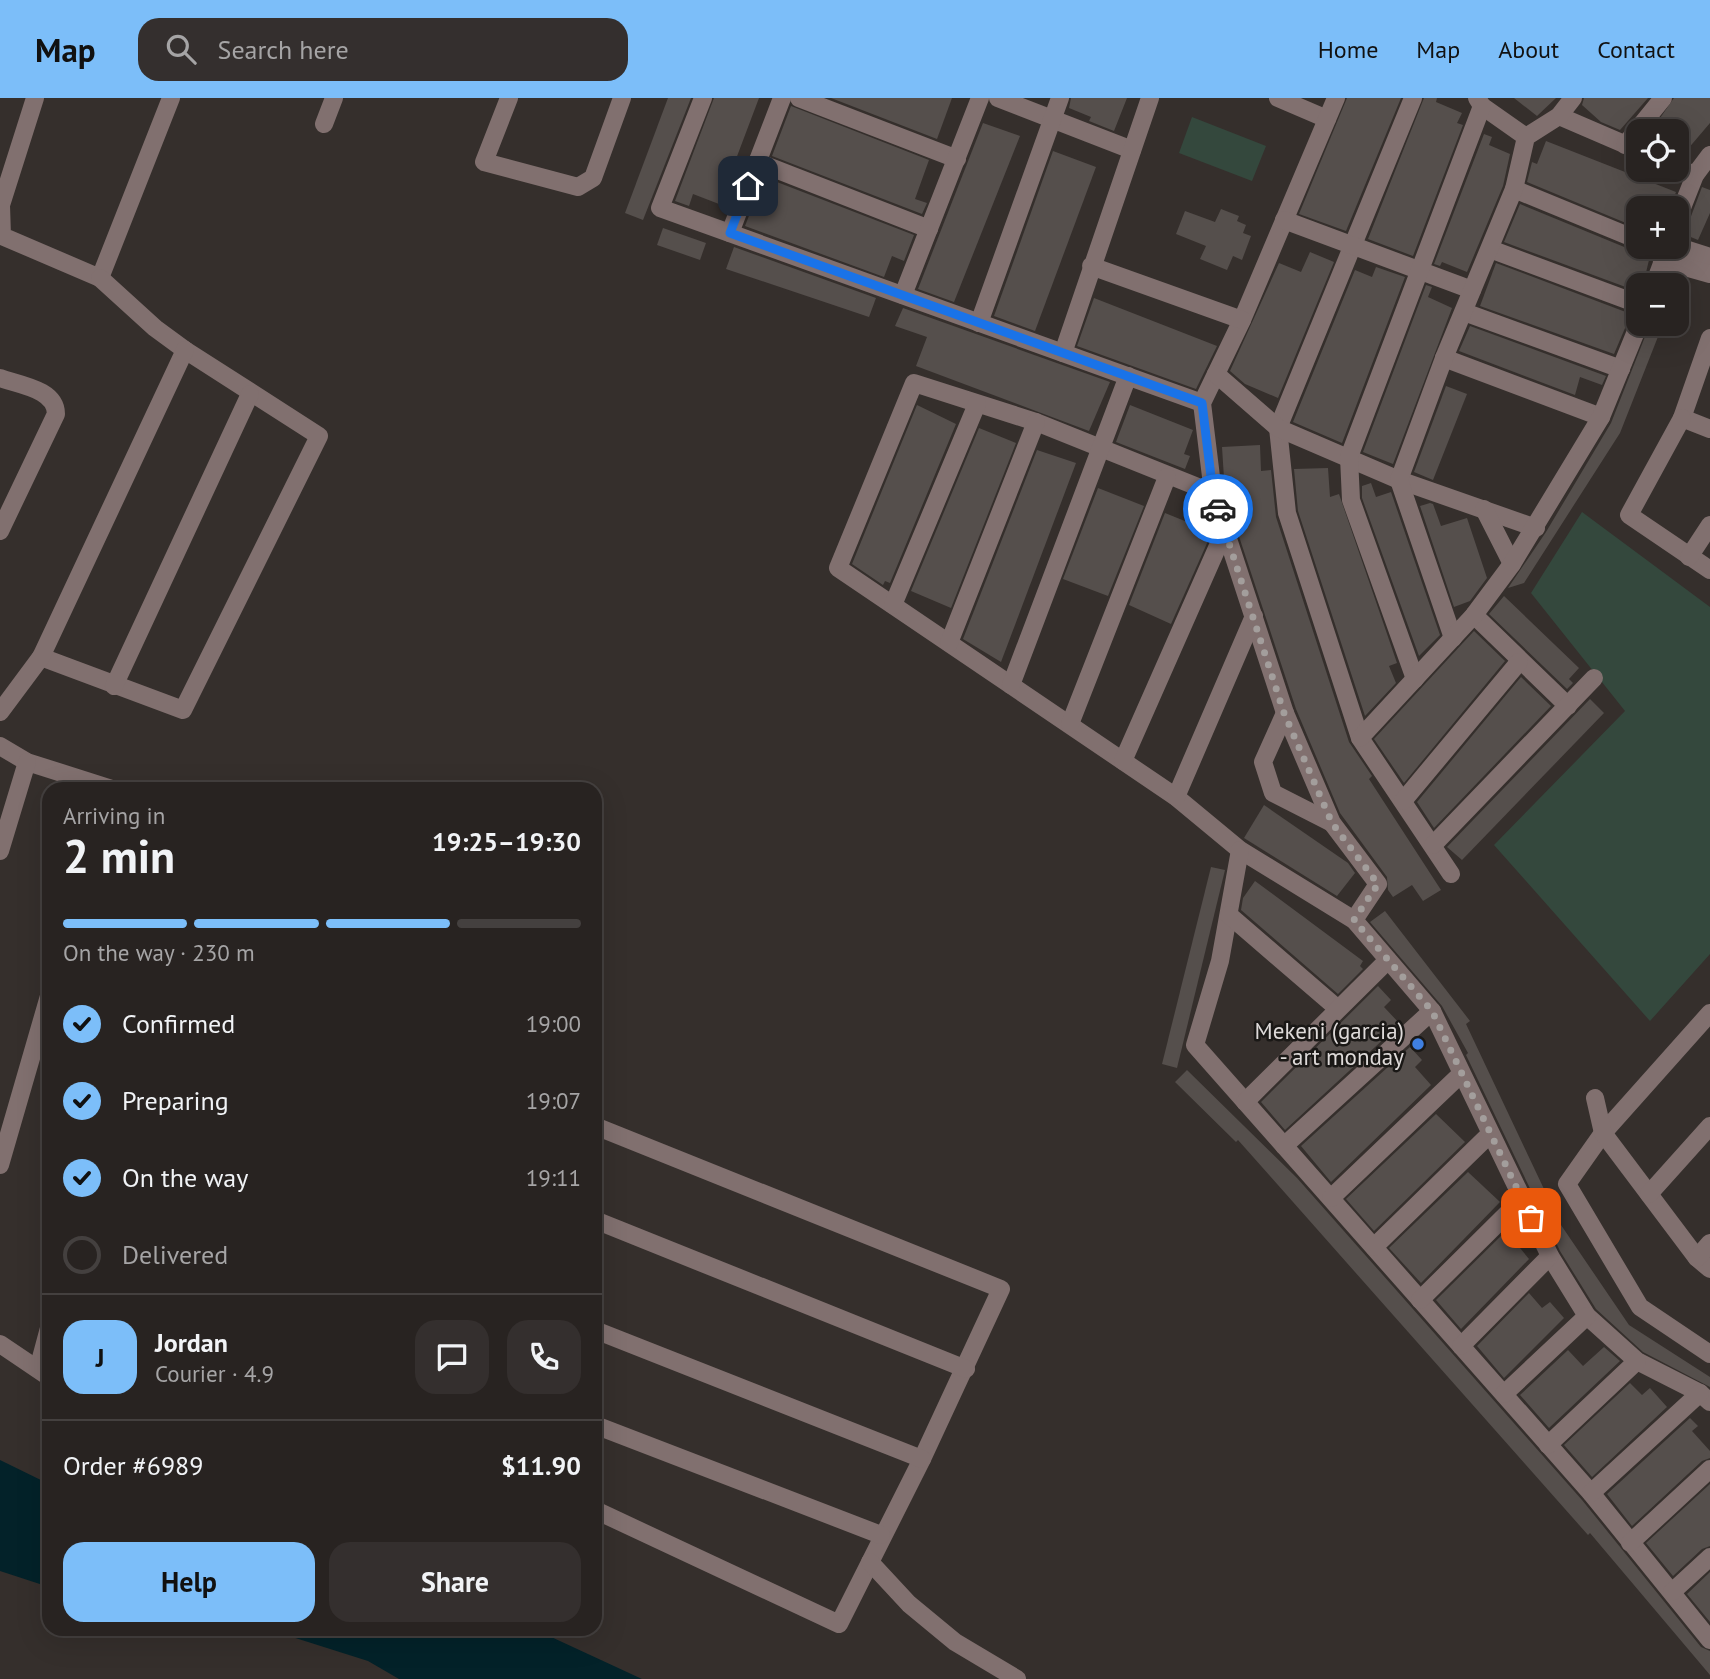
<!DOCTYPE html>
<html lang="en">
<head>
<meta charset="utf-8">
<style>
	:root { --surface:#282321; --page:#342f2e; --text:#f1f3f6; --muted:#a5a4a5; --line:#44403f; --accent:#7cbef9 }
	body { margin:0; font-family:"PT Sans",sans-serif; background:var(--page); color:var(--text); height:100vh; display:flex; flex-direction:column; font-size:26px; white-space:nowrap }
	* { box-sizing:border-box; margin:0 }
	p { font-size:23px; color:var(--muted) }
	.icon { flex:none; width:38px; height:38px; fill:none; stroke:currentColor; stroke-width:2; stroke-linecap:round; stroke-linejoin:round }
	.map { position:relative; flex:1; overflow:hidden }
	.panel { position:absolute; left:42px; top:684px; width:560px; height:854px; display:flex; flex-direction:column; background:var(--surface); border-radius:21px; box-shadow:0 7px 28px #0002,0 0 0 2px var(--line) }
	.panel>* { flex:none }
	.tools { position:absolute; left:1626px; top:21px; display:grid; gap:14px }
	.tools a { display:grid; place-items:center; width:63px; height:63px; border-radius:14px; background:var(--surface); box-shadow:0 7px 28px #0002,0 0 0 2px var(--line); font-size:35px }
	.pin { position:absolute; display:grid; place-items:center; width:60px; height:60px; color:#fff; margin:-30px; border-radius:14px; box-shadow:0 4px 10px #0006 }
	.courier { position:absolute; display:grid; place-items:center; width:70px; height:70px; margin:-35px; border:5px solid #1a73e8; border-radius:50%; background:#fff; color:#222; box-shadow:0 2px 9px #0007 }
	.head em { font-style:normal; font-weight:700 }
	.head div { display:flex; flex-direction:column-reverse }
	.head { display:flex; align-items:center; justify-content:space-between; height:119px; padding:0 21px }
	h1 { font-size:46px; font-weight:700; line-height:52px }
	.bar { display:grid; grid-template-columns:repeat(4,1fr); gap:10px 7px; align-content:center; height:84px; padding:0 21px }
	.bar i { height:9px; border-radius:5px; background:var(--line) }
	.bar .on { background:var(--accent) }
	.bar p { grid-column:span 4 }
	.line { display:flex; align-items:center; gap:18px; padding:0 21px; border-top:2px solid var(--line) }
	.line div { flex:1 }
	.round { display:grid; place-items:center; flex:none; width:74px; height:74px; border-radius:21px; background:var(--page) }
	ol { padding:0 21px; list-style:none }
	li { display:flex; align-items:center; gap:21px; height:77px }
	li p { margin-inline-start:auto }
	li .icon { padding:7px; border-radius:50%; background:var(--accent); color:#111; stroke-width:4 }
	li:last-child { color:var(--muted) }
	li i { width:38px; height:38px; border:4px solid var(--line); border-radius:50% }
	.primary-button { display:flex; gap:14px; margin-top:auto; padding:14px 21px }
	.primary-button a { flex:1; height:80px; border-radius:21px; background:var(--accent); color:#111; font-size:28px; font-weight:700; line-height:80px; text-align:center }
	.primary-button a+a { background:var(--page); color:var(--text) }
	header { display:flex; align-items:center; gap:42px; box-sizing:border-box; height:98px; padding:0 35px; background:var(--accent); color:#111 }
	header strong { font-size:33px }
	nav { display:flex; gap:38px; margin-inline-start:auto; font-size:24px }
	.search { width:490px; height:63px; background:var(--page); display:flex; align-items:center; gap:18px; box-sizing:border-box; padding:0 24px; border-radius:21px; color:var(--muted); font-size:26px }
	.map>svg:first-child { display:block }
	.green { fill:#34483d }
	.water { fill:#032229 }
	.building { fill:#554f4c }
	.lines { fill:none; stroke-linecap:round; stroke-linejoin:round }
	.minor { stroke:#81706f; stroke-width:18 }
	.done { stroke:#a39e9c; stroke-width:7; stroke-dasharray:0 12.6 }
	.route { stroke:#1a73e8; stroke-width:9 }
	.shop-dot { fill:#3f7fe0; stroke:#1a1816; stroke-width:2.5 }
	.labels { text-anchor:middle; stroke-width:5; stroke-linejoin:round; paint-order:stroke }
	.poi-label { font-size:23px; fill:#dedad9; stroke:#1a1816; text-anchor:end }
</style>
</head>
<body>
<header>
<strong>Map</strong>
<div class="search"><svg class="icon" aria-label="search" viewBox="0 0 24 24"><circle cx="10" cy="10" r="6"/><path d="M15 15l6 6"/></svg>Search here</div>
<nav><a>Home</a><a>Map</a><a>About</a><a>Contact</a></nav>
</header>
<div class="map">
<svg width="1710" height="1581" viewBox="0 0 1710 1581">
	<rect width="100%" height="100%" fill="#352f2c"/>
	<!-- green -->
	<g class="green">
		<polygon points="1192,19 1266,48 1252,83 1179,55"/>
		<polygon points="1582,414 1710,509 1710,856 1650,923 1494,747 1625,613 1531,495"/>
	</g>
	<!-- water -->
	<g class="water">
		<polygon points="0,1362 49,1386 49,1489 0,1473"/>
		<polygon points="267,1531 534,1531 642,1581 399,1581 368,1563"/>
	</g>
	<!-- building -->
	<g class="building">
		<polygon points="668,0 691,0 643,122 625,115"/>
		<polygon points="714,0 759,0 719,106 693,96 689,108 675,103"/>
		<polygon points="831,0 952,0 937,41"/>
		<polygon points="1071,0 1127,0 1114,33 1089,23 1091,19 1069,10"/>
		<polygon points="1347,0 1401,0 1346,133 1299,116"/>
		<polygon points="1424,0 1437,0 1436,4 1462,15 1457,25 1463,27 1413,158 1368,141"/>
		<polygon points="1514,0 1556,0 1537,18"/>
		<polygon points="1584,0 1648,0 1620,32 1601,24 1582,7"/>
		<polygon points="1674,0 1710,0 1710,25 1681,59 1676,58 1676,33 1651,33"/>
		<polygon points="791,8 929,62 915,101 927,105 922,116 772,58"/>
		<polygon points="983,25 1020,38 954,204 918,191"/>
		<polygon points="1484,36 1492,39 1489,47 1510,56 1503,88 1467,174 1442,164 1440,168 1434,166"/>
		<polygon points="1546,43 1676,94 1670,110 1638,100 1638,130 1527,84 1532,64 1537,66"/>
		<polygon points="1053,53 1096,69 1035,233 994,218"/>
		<polygon points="764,79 914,137 904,163 892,158 884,179 745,128"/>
		<polygon points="1702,89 1710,92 1710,115 1698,142 1681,135 1687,129"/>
		<polygon points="1520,106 1634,153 1642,152 1649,162 1643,187 1632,187 1631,191 1504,144"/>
		<polygon points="1221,111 1239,118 1237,123 1246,127 1243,135 1251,138 1242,162 1233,158 1227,172 1200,161 1206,148 1176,136 1185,113 1215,124"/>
		<polygon points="663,130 706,145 700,162 657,147"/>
		<polygon points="734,149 876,200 869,219 726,171"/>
		<polygon points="1310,154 1334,164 1278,300 1245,286 1230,273 1279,165 1301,174"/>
		<polygon points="1496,165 1631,216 1614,256 1480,208"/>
		<polygon points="1376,169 1405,179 1342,345 1293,324 1355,172 1372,179"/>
		<polygon points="1426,187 1432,189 1428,199 1452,210 1393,366 1363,354"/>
		<polygon points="1094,200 1217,248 1196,291 1077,248"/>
		<polygon points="903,210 1110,284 1089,333 916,268 927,239 895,228"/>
		<polygon points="1650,226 1663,226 1620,335 1524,485 1508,490 1546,434 1611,325"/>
		<polygon points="1470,228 1606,278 1602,287 1580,279 1575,297 1459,253"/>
		<polygon points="1446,288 1467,296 1433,382 1414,374"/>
		<polygon points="917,307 956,326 890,485 885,483 883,487 852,466"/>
		<polygon points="1130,307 1193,332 1184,356 1190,358 1185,371 1116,344"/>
		<polygon points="979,330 1016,345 951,510 911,493"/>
		<polygon points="1260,347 1261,373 1271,372 1276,419 1349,644 1372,678 1369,681 1441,792 1423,803 1412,787 1393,799 1388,792 1387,779 1340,715 1296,611 1225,396 1222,349"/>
		<polygon points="1037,352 1076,365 1001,564 963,541"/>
		<polygon points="1328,370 1330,399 1339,396 1397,565 1389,568 1396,585 1365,618 1298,413 1294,371"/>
		<polygon points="1371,385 1376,399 1391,394 1440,537 1419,558 1362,400 1362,388"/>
		<polygon points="1098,390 1144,408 1108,498 1063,481"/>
		<polygon points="1430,405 1433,406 1441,428 1467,420 1487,480 1470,503 1454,509 1420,408"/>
		<polygon points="1165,415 1212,434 1171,526 1129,507"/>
		<polygon points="1504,498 1579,570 1569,581 1573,585 1567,591 1489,516"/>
		<polygon points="1474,533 1505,563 1404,685 1374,641"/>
		<polygon points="1521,579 1551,608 1434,730 1417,704"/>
		<polygon points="1590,601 1604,615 1462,762 1447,749"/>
		<polygon points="1264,707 1348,765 1355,775 1337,798 1244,740"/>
		<polygon points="1211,769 1225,772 1177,970 1162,966"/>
		<polygon points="1255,783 1363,863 1360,868 1363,871 1338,896 1241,812 1243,800"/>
		<polygon points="1385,813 1470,923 1466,926 1561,1127 1629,1227 1710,1279 1710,1289 1643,1254 1596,1211 1560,1153 1466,957 1468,955 1442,908 1370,824"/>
		<polygon points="1378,888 1391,902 1384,909 1400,926 1285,1032 1261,1004"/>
		<polygon points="1410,949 1422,962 1415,969 1431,987 1331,1084 1301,1048"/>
		<polygon points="1187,972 1297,1080 1582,1402 1701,1549 1710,1553 1710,1577 1590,1435 1588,1437 1238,1042 1236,1044 1175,984"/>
		<polygon points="1436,1016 1465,1044 1374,1133 1346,1101"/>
		<polygon points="1468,1074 1500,1104 1421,1185 1389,1150"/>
		<polygon points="1506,1133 1529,1161 1461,1231 1436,1202"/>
		<polygon points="1529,1195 1542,1210 1550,1204 1564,1220 1504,1280 1477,1248"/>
		<polygon points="1604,1249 1620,1263 1549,1330 1520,1297 1568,1252 1583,1268"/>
		<polygon points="1630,1285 1642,1297 1650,1290 1667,1309 1592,1379 1564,1347"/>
		<polygon points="1690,1320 1698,1328 1692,1333 1710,1353 1710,1360 1702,1363 1632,1428 1607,1396"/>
		<polygon points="1710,1386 1710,1448 1702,1451 1673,1478 1646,1445"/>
		<polygon points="1710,1474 1710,1524 1687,1496"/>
	</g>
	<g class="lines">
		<!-- minor -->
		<g class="minor">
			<polyline points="35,0 1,107 2,138 100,180 171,0"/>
			<polyline points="509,0 484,64 578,89 593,80 622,0"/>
			<polyline points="703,0 660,110 1202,305"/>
			<polyline points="799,0 957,61"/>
			<polyline points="998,0 1132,52"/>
			<polyline points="1278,0 1327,21"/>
			<polyline points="1336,0 1242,222 1202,305 1213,395 1285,615 1332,725 1378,786 1354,822"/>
			<polyline points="1413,0 1278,330 1287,415 1360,640 1451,776"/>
			<polyline points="1477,0 1482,8 1526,39"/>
			<polyline points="1559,18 1638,52"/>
			<polyline points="324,26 334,0"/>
			<polyline points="1625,47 1663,0"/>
			<polyline points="757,64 929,131"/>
			<polyline points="1676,69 1695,77"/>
			<polyline points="1514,91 1638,142"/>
			<polyline points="1284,122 1472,192"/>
			<polyline points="1676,125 1695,77 1710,57"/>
			<polyline points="730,135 782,0"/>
			<polyline points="1676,148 1710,159"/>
			<polyline points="1653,149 1664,163 1710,176"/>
			<polyline points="1490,151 1638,206"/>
			<polyline points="1091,168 1242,222"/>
			<polyline points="1654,187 1667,152"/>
			<polyline points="903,197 980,0"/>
			<polyline points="1464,214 1621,271"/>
			<polyline points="979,225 1060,0"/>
			<polyline points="1710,240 1682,320 1710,331"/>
			<polyline points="1063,255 1150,0"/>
			<polyline points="1444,260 1601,319"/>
			<polyline points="1216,276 1278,330 1399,382 1536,430"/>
			<path d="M0,280C19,287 56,291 56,316L0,433"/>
			<polyline points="1682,320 1629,417 1710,472"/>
			<polyline points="1213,395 1036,324 914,285 838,470 1176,699 1240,752 1354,822 1432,913 1550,1158 1587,1218 1637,1263 1700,1295 1710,1304"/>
			<polyline points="1484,411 1512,466"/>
			<polyline points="1689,459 1710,427"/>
			<polyline points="893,507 977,306"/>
			<polyline points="1474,517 1568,608"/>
			<polyline points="1453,540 1399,382 1444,260 1514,91 1526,39 1559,18 1573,0"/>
			<polyline points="949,545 1036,324"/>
			<polyline points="41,559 183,612 319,338 185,252 155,230 100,180"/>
			<polyline points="1415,581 1351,402 1349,359 1482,8"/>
			<polyline points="1011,587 1128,278"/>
			<polyline points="114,588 250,296"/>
			<polyline points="0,614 41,559 185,252"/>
			<polyline points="1285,615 1263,664 1273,695 1332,725"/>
			<polyline points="1070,626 1167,379"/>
			<polyline points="1360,640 1474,517 1512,466 1601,319 1639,226"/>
			<polyline points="0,648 27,664 112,691"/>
			<polyline points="1123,663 1225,432"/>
			<polyline points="1176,699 1254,518"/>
			<polyline points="1403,703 1519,564"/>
			<polyline points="1433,747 1594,580"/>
			<polyline points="1240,752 1220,863 1195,947 1591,1395 1710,1542"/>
			<polyline points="0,753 27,664"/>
			<polyline points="1229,817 1337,910"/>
			<polyline points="1710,915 1603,1035 1567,1086 1640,1209 1710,1256"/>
			<polyline points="1595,1000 1603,1035 1697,1160 1710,1171"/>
			<polyline points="1245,1004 1388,862"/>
			<polyline points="595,1028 1001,1191 922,1361 839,1526 595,1412"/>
			<polyline points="1284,1048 1432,913"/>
			<polyline points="0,1067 49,898"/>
			<polyline points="1649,1096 1710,1028"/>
			<polyline points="1331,1100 1461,976"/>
			<polyline points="595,1122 966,1271"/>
			<polyline points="1374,1149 1490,1036"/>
			<polyline points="1697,1160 1710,1145"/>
			<polyline points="1420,1202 1522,1101"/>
			<polyline points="595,1232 922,1361"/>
			<polyline points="0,1246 49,1279"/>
			<polyline points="1461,1248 1550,1158"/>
			<polyline points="38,1271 49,1230"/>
			<polyline points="1504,1296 1587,1218"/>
			<polyline points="595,1327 881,1437"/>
			<polyline points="1548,1347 1637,1263"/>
			<polyline points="1591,1395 1700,1295"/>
			<polyline points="1630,1445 1710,1371"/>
			<polyline points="870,1464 909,1506 955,1544 1017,1581"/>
			<polyline points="1672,1494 1710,1459"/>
		</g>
	</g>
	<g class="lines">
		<!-- done -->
		<polyline class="done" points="1218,411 1284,615 1332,725 1378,786 1354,822 1432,913 1531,1120"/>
		<!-- route -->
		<polyline class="route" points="748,88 730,135 1202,305 1213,395 1218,411"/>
	</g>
	<!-- markers -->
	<circle class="shop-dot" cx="1418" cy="946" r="7"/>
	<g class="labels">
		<!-- poi labels -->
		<g class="poi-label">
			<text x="1404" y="941">Mekeni (garcia)<tspan x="1404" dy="26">- art monday</tspan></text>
		</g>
	</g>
</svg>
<div class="tools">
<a><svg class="icon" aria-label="locate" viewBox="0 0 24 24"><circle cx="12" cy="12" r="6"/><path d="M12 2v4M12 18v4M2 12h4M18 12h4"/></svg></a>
<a>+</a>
<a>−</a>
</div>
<div class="pin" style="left:1531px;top:1120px;background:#ea580c"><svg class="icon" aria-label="bag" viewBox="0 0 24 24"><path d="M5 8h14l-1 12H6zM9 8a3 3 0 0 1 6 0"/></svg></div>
<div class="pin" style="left:748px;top:88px;background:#1f2937"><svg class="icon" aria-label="home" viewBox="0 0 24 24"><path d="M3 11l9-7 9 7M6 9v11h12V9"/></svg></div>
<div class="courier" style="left:1218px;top:411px"><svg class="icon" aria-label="car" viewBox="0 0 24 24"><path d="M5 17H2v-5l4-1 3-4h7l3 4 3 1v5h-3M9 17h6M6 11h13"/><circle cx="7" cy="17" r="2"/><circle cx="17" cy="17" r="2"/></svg></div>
<section class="panel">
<div class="head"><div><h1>2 min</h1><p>Arriving in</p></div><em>19:25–19:30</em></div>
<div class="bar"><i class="on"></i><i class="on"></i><i class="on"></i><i></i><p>On the way · 230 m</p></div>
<ol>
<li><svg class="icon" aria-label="check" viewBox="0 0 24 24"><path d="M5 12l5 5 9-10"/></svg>Confirmed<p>19:00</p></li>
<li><svg class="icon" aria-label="check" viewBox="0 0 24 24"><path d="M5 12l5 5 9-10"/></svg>Preparing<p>19:07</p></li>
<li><svg class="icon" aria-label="check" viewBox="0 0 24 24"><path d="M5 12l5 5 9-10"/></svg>On the way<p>19:11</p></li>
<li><i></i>Delivered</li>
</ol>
<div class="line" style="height:126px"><b class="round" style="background:var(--accent);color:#111">J</b><div><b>Jordan</b><p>Courier · 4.9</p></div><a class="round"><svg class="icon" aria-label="chat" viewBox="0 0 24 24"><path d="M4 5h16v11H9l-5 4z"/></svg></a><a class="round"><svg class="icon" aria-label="phone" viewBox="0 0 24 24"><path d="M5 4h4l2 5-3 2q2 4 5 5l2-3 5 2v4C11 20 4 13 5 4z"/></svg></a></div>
<div class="line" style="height:91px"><div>Order #6989</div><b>$11.90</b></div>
<div class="primary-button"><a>Help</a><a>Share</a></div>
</section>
</div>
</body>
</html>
